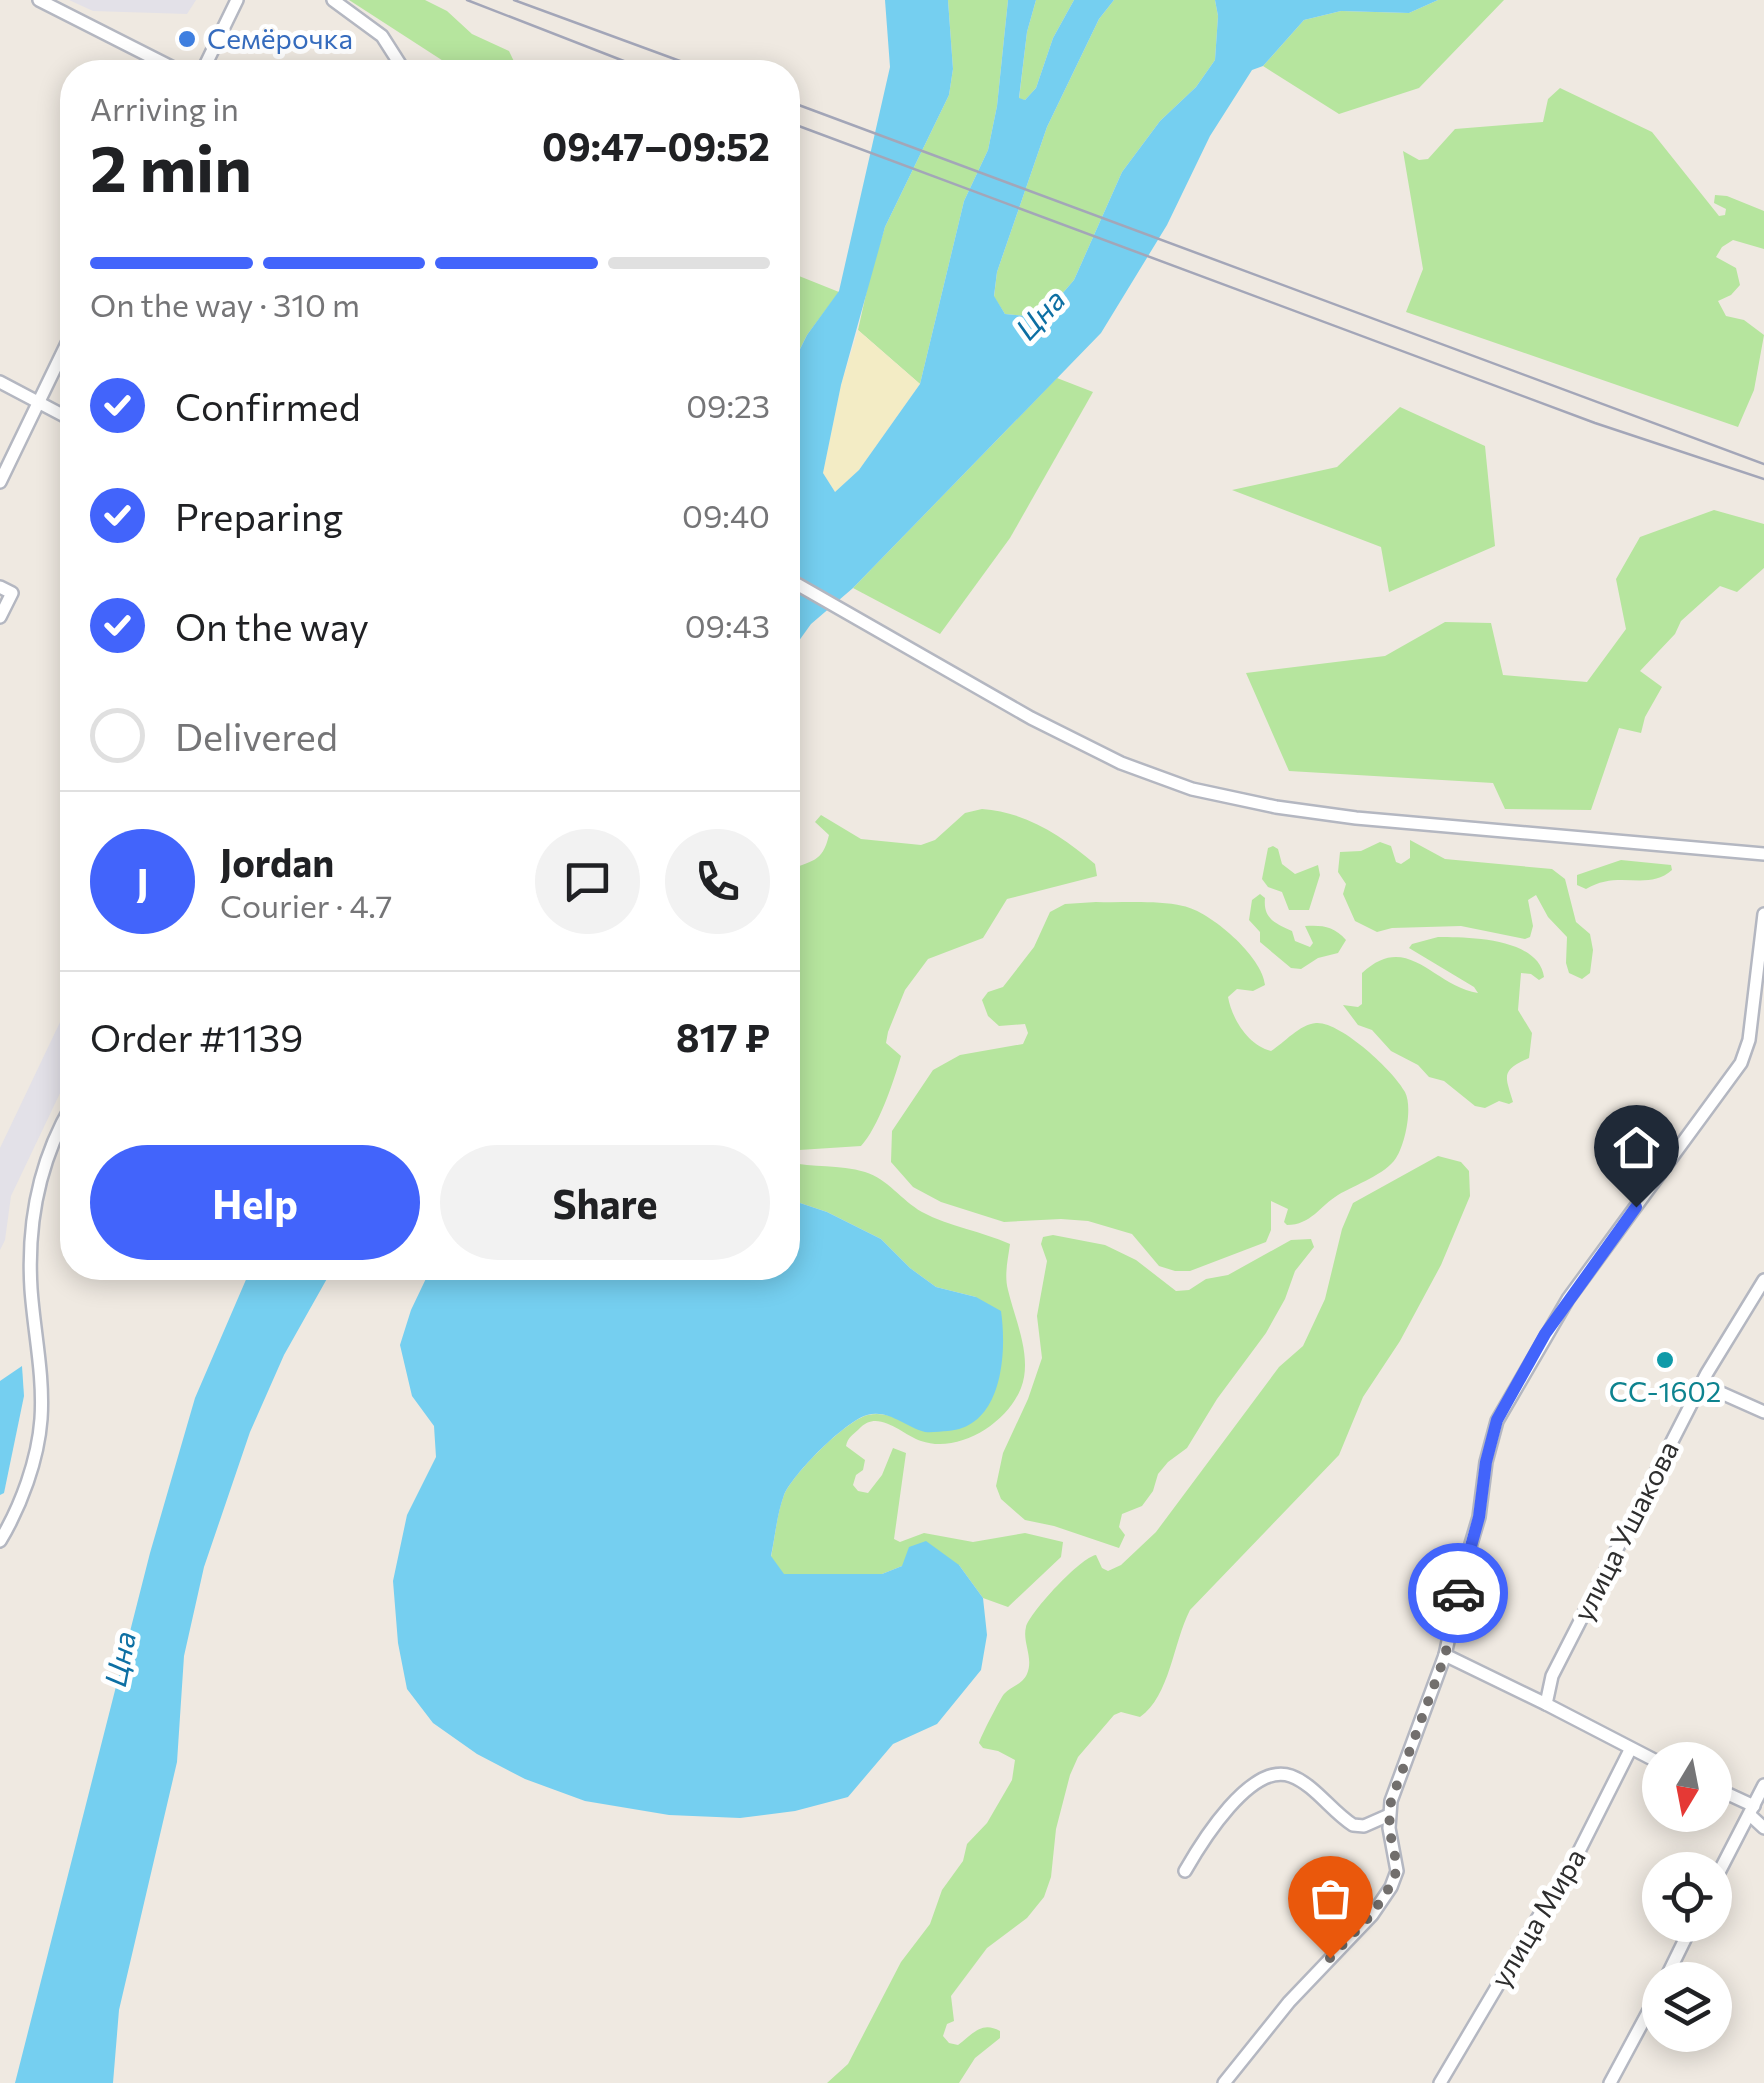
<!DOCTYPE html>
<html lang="en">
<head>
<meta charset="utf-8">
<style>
	:root { --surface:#fff; --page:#f2f2f2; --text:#202124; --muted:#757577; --line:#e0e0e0; --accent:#4264fb }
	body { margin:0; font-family:Commissioner,sans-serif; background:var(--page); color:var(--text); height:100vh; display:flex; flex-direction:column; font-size:38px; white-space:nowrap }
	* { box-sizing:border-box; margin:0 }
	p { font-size:32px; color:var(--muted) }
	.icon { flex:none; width:55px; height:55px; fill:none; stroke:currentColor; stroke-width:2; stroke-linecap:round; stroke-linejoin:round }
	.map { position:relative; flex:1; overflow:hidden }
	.sheet { position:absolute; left:60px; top:60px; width:740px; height:1220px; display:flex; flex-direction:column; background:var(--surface); border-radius:40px; box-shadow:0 5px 25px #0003 }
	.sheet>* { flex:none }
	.needle { width:65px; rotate:190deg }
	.tools { position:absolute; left:1642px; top:1742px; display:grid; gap:20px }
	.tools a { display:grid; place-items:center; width:90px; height:90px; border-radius:50%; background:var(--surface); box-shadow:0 5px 25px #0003; font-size:50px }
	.pin { position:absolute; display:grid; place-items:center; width:85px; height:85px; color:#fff; margin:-102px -42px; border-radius:50% 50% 50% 0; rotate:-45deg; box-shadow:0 0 10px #0007 }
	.pin .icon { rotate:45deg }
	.courier { position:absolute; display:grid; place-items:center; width:100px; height:100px; margin:-50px; border:8px solid #4264fb; border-radius:50%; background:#fff; color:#222; box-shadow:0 2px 12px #0007 }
	.summary em { font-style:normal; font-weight:700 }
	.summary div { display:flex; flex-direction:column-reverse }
	.summary { display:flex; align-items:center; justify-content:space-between; height:170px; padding:0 30px }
	h1 { font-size:65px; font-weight:700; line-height:75px }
	.bar { display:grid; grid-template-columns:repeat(4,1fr); gap:15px 10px; align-content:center; height:120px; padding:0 30px }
	.bar i { height:12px; border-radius:8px; background:var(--line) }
	.bar .selected { background:var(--accent) }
	.bar p { grid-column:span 4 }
	.line { display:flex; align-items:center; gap:25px; padding:0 30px; border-top:2px solid var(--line) }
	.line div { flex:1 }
	.round { display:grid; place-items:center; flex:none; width:105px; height:105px; border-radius:52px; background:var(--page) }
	ol { padding:0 30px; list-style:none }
	li { display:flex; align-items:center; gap:30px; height:110px }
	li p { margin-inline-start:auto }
	li .icon { padding:10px; border-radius:50%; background:var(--accent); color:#fff; stroke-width:4 }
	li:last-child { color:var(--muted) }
	li i { width:55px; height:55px; border:5px solid var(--line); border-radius:50% }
	.primary-button { display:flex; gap:20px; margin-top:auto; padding:20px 30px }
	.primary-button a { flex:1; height:115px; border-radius:60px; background:var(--accent); color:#fff; font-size:40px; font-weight:700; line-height:115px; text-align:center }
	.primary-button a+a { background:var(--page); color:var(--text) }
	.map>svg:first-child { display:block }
	.industrial { fill:#e3e1e8 }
	.green { fill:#b6e59e }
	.sand { fill:#f3ecc5 }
	.water { fill:#75cff0 }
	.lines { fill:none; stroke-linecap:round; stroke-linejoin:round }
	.minor-casing { stroke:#b4b7c1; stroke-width:16 }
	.minor { stroke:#fff; stroke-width:11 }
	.rail { stroke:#a3a6b8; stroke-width:2.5 }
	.done { stroke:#726f6d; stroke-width:10; stroke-dasharray:0 18 }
	.route { stroke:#4264fb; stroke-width:12 }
	.shop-dot { fill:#3f7fe0; stroke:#fff; stroke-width:4 }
	.culture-dot { fill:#0f9aa8; stroke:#fff; stroke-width:4 }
	.labels { text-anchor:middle; stroke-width:10; stroke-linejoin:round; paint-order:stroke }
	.shop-label { font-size:28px; fill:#366cbe; stroke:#fff; text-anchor:start }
	.culture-label { font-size:28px; fill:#0d838f; stroke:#fff }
	.street-label { font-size:28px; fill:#2e2e2e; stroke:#fff }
	.water-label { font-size:30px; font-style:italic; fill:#0d6fa3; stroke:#fff }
</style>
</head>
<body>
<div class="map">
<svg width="1764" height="2083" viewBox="0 0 1764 2083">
	<rect width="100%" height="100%" fill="#efe9e1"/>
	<!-- industrial -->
	<g class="industrial">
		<polygon points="69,0 196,0 187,14 93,11"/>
		<polygon points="72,997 72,1068 11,1196 5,1240 0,1250 0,1148"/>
	</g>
	<!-- green -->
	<g class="green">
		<polygon points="349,0 425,0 447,11 472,34 509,51 519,72 468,72 451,66"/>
		<polygon points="948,0 1008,0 997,106 988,150 964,201 920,384 858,330 871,272 885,227 949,95 953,69"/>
		<polygon points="1036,0 1074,0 1053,38 1036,88 1025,100 1019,99 1027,32"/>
		<polygon points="1114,0 1215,0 1218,16 1215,60 1196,87 1160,121 1122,172 1074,280 1049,309 1026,316 1005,314 994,297 997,272 1047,127 1099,19"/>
		<polygon points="1438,0 1504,0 1419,88 1339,114 1263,66 1304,20 1341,11 1409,13"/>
		<polygon points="1560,88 1652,132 1719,216 1725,215 1726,209 1714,203 1715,195 1727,196 1764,211 1764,249 1733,240 1722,247 1716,257 1736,268 1740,285 1731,295 1718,301 1726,316 1744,320 1764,335 1754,390 1738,427 1406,312 1423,269 1403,151 1419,160 1428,159 1455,129 1543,122 1548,99"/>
		<polygon points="794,274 839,292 807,335 788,373 788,282"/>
		<polygon points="1057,378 1093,392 1010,538 940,634 853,588"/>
		<polygon points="1400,407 1485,446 1495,546 1389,592 1381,547 1232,490 1337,467"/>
		<polygon points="1714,510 1764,524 1764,568 1737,592 1720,586 1681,621 1675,634 1640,671 1662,687 1645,717 1641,733 1619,728 1591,810 1505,809 1493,783 1289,771 1246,673 1385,656 1445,622 1491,623 1503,675 1587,682 1626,629 1616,579 1640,537"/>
		<path d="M982,809C1026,812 1062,836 1095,864L1097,876L1007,899L983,938L928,959L905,990L888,1032L886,1043L901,1056C894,1081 878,1128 861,1146L799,1150L788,1148V871C812,859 822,864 829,835L815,822L821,815L861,839L921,845L935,840L965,813Z"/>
		<polygon points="1410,840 1445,859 1552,869 1565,879 1576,922 1590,934 1593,950 1590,973 1582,979 1569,973 1566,963 1567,937 1548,917 1536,895 1528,900 1533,926 1530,937 1525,939 1461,926 1392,928 1377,932 1355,921 1343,894 1346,884 1338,872 1340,852 1361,851 1380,842 1391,846 1396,862 1401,864 1410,858"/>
		<polygon points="1273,846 1278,849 1282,864 1295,874 1318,865 1320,875 1309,910 1289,910 1282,892 1268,887 1262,879 1268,848"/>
		<path d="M1621,860L1671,865L1672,870C1647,892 1619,869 1586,889L1577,885V875Z"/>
		<path d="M1260,894L1265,898C1263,919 1275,923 1292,931L1295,941L1310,947L1313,943L1305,926C1322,925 1334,926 1346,940L1338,953L1318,958L1301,969L1291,968L1260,942V932L1249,920L1252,900Z"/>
		<path d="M1096,902C1124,903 1156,900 1183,906C1210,911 1263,957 1265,985L1253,991L1237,989L1228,997C1232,1019 1248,1045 1271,1051C1284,1043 1300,1024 1316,1023C1340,1021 1394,1071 1405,1092C1413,1108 1405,1144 1396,1158C1386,1174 1355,1185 1338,1195C1320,1206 1311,1225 1287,1225L1284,1222L1288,1209L1271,1201V1230L1266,1242L1190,1271H1175L1159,1266L1132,1234L1088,1221L1061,1219L1004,1222L941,1202L913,1187L891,1162L892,1131L933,1070L960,1055L1023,1044L1028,1033L1025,1024L999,1026L988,1016L982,1000L988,992L1003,987L1034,947L1050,912L1065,904Z"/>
		<path d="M1438,937C1469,937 1539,938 1544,977L1539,980L1531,974L1521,973L1518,1010L1532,1033L1529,1058C1499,1071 1506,1077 1513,1102L1509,1104L1499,1101L1485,1108L1475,1106L1444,1081L1429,1077L1418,1065L1391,1051L1372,1030L1358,1025L1343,1005L1358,1007L1362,1004V973C1408,930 1433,986 1478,993L1474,987L1409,948L1412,944Z"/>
		<path d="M1438,1156L1461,1162L1469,1171L1470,1196L1441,1265L1400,1341L1363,1397L1339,1455L1190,1610C1173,1643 1170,1696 1140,1717L1121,1712L1114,1715L1078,1757L1070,1775L1056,1829L1051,1877L1044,1897L1027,1918L987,1948L951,1996L954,2021L947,2024L943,2036L949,2043L958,2045C972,2035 981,2020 1000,2031V2038L975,2058L959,2083H827L848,2064L901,1962L930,1924L942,1890L963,1861L967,1844L987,1823L1012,1780L1015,1760L998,1751L983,1748L979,1743C980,1738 1000,1699 1004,1694C1011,1686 1022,1685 1027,1674C1034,1657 1022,1643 1026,1627C1030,1612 1081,1557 1096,1555L1102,1568L1108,1571L1121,1565L1156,1532L1279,1367L1303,1346L1325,1299L1342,1229L1353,1203Z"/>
		<path d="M788,1162C813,1168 839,1164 865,1172C888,1179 901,1200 922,1212C950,1227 981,1231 1010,1244C1008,1259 1004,1275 1008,1290C1015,1320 1033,1357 1021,1388C1007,1424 958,1454 921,1441C901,1434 878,1408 859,1429C852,1436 848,1437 846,1446L865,1460L863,1470L856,1475L853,1485L858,1491L868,1493L882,1475L893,1448L906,1453L894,1539L900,1542L924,1533L973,1542L1025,1533L1063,1542L1061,1557L1008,1607L983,1598L959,1565L902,1566L882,1574H783L771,1557C775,1537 777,1513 784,1495C793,1474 846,1420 868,1415C888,1410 909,1424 927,1432L976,1297L936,1287L910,1268L881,1239L827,1212L788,1199Z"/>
		<polygon points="1053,1235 1105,1245 1136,1260 1176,1291 1189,1290 1206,1279 1228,1275 1291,1240 1311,1239 1314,1247 1295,1271 1285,1299 1266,1333 1217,1399 1187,1448 1168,1462 1158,1474 1153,1491 1142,1506 1122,1514 1119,1527 1125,1535 1119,1548 1054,1526 1025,1520 1001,1499 996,1486 1003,1453 1028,1399 1042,1358 1037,1316 1047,1261 1041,1244 1043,1237"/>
	</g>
	<!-- sand -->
	<polygon class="sand" points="858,330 920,384 859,470 835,492 823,473 841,385"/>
	<!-- water -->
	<g class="water">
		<polygon points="885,0 948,0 953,69 949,95 885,227 841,385 823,473 835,492 859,470 920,384 964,201 988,150 997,106 1008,0 1036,0 1027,32 1019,98 1025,100 1036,88 1053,38 1074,0 1114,0 1099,19 1047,127 997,272 994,296 1005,314 1026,316 1049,309 1074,280 1122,172 1160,121 1196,87 1215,60 1218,16 1215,0 1438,0 1409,13 1341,11 1304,20 1263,66 1252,70 1210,136 1167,225 1101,333 853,588 811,624 788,656 788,373 807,335 839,291 890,67"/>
		<path d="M788,1199L827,1212L881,1239L910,1268L936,1287L976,1297L1001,1311C1007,1352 1003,1427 948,1431C941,1431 932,1433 925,1432C905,1427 889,1409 867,1415C844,1422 793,1474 784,1495C777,1514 775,1537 771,1556L784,1574H882L902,1566L909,1547L926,1541L959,1565L983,1598L987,1635L981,1670L937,1724L893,1744L848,1797L795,1811L740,1818L669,1815L585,1801L525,1779L477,1754L433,1723L407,1689L398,1643L393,1581L407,1515L436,1457L434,1426L412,1396L400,1345L411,1310L431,1268H788Z"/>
		<polygon points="251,1268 333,1268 284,1355 250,1432 204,1567 184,1656 177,1762 119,2010 113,2083 15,2083 150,1553 195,1398"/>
		<polygon points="22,1366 24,1396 4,1493 0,1495 0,1381"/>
	</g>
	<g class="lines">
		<!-- minor casing -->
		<g class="minor-casing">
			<g id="minor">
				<polyline points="39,0 181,72"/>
				<polyline points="333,0 382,36 405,72"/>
				<polyline points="202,72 237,0"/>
				<polyline points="0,382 72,420"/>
				<polyline points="0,482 72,333"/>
				<polyline points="788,579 1031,718 1121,763 1192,789 1276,807 1356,818 1764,854"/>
				<polyline points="0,587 12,593 0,617"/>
				<polyline points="1701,1384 1764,1412"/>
				<path d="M0,1541C21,1506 38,1460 41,1419C44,1375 34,1332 31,1289C27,1224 39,1161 72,1105"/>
				<polyline points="1445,1655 1546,1704"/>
				<polyline points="1660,1763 1546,1704 1552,1676 1707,1373 1764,1280"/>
				<polyline points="1715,1788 1754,1806"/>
				<polyline points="1750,1815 1764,1828"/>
				<path d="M1185,1871C1201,1843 1251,1761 1291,1776C1315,1785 1331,1811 1353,1825L1364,1826L1389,1815"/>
				<polyline points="1715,1880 1764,1785"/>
				<polyline points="1665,1980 1692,1925"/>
				<polyline points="1224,2083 1289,2002 1372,1915 1391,1887 1397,1871 1389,1828 1391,1801 1445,1655 1465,1564 1479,1517 1486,1462 1497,1421 1568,1299 1741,1063 1749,1040 1764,914"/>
				<polyline points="1440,2083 1537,1919 1553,1894 1561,1887 1630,1750"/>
				<polyline points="1610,2083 1660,1990"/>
			</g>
		</g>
		<!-- minor -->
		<use href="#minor" class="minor"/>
		<!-- rail -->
		<g class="rail">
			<polyline points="467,0 652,72"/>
			<polyline points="514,0 710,72"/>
			<polyline points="788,101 1764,464"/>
			<polyline points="788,122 1595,423 1764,479"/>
		</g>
	</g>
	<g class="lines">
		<!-- done -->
		<polyline class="done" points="1330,1958 1372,1914 1395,1879 1396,1861 1389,1828 1391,1801 1445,1656 1458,1593"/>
		<!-- route -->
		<polyline class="route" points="1458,1593 1479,1517 1486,1462 1497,1420 1545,1334 1636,1207"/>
	</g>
	<!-- markers -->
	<circle class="shop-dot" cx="187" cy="39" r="10"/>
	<circle class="culture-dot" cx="1665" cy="1360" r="10"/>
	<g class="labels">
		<!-- shop labels -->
		<g class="shop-label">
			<text x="207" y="49">Семёрочка</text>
		</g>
		<!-- culture labels -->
		<g class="culture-label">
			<text x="1665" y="1402">СС-1602</text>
		</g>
		<!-- street labels -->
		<g class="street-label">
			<text transform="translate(1626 1531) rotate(-63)" y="10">улица Ушакова</text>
			<text transform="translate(1538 1918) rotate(-59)" y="10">улица Мира</text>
		</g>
		<!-- water labels -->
		<g class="water-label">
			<text transform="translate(1041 315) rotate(-47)" y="10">Цна</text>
			<text transform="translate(121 1659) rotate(-79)" y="10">Цна</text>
		</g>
	</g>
</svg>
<div class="tools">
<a><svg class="needle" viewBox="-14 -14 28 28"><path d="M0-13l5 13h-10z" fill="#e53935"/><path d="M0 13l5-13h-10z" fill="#757577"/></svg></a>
<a><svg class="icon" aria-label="locate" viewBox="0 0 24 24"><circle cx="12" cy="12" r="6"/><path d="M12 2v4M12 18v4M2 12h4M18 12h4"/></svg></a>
<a><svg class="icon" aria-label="layers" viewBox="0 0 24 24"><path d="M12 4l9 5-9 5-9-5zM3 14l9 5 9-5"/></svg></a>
</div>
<div class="pin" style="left:1330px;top:1958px;background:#ea580c"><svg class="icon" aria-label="bag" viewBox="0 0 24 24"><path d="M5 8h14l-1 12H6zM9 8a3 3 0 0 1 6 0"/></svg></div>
<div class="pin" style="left:1636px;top:1207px;background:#1f2937"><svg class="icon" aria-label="home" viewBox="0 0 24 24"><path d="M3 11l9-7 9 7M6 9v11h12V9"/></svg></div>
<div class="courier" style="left:1458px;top:1593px"><svg class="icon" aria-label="car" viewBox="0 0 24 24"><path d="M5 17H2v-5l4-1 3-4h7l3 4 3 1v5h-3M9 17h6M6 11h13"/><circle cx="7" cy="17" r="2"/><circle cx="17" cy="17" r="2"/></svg></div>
<section class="sheet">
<div class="summary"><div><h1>2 min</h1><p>Arriving in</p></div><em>09:47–09:52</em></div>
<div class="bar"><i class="selected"></i><i class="selected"></i><i class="selected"></i><i></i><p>On the way · 310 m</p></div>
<ol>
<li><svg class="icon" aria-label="check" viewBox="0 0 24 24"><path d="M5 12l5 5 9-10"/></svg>Confirmed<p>09:23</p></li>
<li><svg class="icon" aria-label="check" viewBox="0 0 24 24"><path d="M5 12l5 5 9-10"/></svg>Preparing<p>09:40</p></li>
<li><svg class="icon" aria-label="check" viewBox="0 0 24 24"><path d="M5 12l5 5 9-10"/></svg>On the way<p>09:43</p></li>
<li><i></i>Delivered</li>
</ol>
<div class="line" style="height:180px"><b class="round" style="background:var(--accent);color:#fff">J</b><div><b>Jordan</b><p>Courier · 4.7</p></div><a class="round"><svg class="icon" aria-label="chat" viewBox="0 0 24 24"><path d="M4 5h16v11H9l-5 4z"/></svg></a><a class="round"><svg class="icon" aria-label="phone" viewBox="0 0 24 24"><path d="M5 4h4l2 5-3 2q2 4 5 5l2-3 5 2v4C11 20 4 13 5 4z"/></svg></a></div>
<div class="line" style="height:130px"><div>Order #1139</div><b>817 ₽</b></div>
<div class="primary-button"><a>Help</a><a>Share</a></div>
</section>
</div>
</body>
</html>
